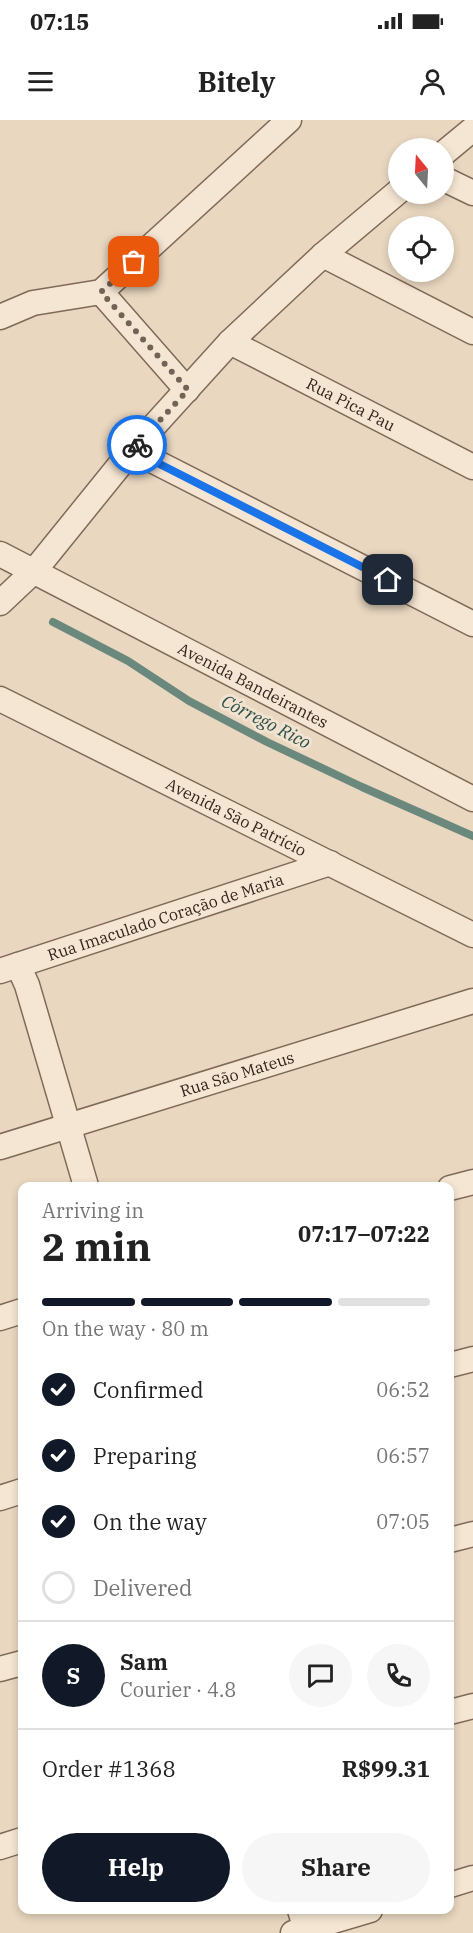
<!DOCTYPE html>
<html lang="en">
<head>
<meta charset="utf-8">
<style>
	:root { --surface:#fff; --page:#f6f6f6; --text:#222; --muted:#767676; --line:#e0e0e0; --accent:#111827 }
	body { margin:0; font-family:"IBM Plex Serif",serif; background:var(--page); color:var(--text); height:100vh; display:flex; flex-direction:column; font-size:22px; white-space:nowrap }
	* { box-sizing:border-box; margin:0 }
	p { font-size:20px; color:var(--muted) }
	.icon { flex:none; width:33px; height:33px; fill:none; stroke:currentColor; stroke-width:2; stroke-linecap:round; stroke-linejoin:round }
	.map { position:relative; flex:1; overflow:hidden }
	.panel { position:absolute; left:18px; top:1062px; width:436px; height:732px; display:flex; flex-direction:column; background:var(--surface); border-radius:12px; box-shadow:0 3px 9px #0003 }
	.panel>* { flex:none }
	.needle { width:39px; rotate:342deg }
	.buttons { position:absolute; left:388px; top:18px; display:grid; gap:12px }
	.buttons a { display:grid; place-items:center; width:66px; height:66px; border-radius:50%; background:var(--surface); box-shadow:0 3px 9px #0003; font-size:30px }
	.pin { position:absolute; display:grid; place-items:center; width:51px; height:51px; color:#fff; margin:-26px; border-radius:12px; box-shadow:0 3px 9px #0006 }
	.courier { position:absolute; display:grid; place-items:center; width:60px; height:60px; margin:-30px; border:4px solid #1a73e8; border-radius:50%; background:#fff; color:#222; box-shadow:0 2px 8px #0007 }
	.head em { font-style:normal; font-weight:700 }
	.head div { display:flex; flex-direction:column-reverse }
	.head { display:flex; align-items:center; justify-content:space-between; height:102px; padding:0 24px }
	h1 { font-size:39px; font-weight:700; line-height:45px }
	.bar { display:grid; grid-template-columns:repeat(4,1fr); gap:9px 6px; align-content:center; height:72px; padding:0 24px }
	.bar i { height:8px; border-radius:4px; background:var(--line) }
	.bar .selected { background:var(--accent) }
	.bar p { grid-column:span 4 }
	.line { display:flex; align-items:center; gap:15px; padding:0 24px; border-top:2px solid var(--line) }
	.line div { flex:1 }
	.round { display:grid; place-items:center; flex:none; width:63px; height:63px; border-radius:32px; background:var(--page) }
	ol { padding:0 24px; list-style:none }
	li { display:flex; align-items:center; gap:18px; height:66px }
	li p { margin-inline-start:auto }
	li .icon { padding:6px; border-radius:50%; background:var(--accent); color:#fff; stroke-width:4 }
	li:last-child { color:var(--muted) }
	li i { width:33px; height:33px; border:3px solid var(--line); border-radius:50% }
	.button { display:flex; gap:12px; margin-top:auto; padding:12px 24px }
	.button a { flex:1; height:69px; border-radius:36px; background:var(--accent); color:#fff; font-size:24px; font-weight:700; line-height:69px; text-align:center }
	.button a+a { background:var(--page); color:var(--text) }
	.status { display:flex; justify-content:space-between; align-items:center; height:42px; padding:0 30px; background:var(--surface); direction:ltr }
	.status svg { height:16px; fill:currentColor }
	header { display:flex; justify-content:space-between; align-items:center; height:78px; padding:0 24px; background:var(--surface); font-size:27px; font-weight:700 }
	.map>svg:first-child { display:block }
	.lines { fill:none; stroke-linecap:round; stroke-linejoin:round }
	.stream { stroke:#6b887d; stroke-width:8 }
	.minor-casing { stroke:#81695a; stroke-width:27 }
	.minor { stroke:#f5e6d3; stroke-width:24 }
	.done { stroke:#726356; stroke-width:6; stroke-dasharray:0 10.8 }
	.route { stroke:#1a73e8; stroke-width:8 }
	.labels { text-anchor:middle; stroke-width:6; stroke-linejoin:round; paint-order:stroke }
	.street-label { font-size:16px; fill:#32241d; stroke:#f1e3cf }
	.water-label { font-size:18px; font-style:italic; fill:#2d5049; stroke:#f1e3cf }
</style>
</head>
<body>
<div class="status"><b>07:15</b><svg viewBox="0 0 49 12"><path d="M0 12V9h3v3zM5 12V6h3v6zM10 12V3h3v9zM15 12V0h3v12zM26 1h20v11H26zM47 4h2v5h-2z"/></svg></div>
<header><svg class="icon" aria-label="menu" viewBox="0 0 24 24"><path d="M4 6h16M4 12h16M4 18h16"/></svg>Bitely<svg class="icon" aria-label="person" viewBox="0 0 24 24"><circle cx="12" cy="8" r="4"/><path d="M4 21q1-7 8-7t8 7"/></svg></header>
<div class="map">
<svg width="473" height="1813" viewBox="0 0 473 1813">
	<rect width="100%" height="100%" fill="#e9d7c0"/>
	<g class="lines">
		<!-- stream -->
		<polyline class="stream" points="53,502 128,541 189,581 267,622 362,667 473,716"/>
		<!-- minor casing -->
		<g class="minor-casing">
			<g id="minor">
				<polyline points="444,33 473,9"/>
				<polyline points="444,59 473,73"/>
				<polyline points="323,135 473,212"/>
				<polyline points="101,172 187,270"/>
				<polyline points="0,197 33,183 101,172 289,0"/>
				<path id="s1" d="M230,222L473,347"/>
				<polyline points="132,330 473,504"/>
				<path id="s2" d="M0,434L473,679"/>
				<polyline points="0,483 35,450 132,330 230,222 323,135 399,71"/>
				<path id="s3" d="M0,579L473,815"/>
				<polyline points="18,845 27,865 86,1066"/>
				<path id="s4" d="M0,851L330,743"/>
				<path id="s5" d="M0,1027L473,881"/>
				<polyline points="450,1068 473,1062"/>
				<polyline points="0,1198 22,1191"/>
				<polyline points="450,1245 473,1239"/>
				<polyline points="0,1378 22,1371"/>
				<polyline points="450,1420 473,1414"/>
				<polyline points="0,1549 22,1543"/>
				<polyline points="450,1592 473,1586"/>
				<polyline points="0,1727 22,1720"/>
				<polyline points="450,1765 473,1758"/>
				<polyline points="300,1790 307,1813"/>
				<polyline points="293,1813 370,1790"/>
			</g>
		</g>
		<!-- minor -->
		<use href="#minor" class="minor"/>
	</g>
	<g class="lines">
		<!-- done -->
		<polyline class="done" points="134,142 101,172 188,270 137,325"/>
		<!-- route -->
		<polyline class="route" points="137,325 132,330 388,460"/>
	</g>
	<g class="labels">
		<!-- street labels -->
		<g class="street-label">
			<text dy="6" stroke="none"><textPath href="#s1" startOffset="136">Rua Pica Pau</textPath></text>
			<text dy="6" stroke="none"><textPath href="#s2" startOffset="285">Avenida Bandeirantes</textPath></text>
			<text dy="6" stroke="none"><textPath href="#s3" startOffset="264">Avenida São Patrício</textPath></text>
			<text dy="6" stroke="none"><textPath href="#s4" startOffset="174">Rua Imaculado Coração de Maria</textPath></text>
			<text dy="6" stroke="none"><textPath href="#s5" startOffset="248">Rua São Mateus</textPath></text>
		</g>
		<!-- water labels -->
		<g class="water-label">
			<text transform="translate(266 602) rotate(27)" y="6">Córrego Rico</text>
		</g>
	</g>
</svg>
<div class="buttons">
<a><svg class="needle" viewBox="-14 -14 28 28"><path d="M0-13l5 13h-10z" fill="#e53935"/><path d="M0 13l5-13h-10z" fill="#767676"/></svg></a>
<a><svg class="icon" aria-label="locate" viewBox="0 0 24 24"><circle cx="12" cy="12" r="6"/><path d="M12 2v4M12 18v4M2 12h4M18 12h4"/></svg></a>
</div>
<div class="pin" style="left:134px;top:142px;background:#ea580c"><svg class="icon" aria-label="bag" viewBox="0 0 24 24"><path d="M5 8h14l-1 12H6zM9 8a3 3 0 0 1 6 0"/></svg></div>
<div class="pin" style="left:388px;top:460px;background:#1f2937"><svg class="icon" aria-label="home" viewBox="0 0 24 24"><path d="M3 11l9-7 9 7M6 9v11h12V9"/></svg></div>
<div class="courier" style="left:137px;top:325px"><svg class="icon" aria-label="bike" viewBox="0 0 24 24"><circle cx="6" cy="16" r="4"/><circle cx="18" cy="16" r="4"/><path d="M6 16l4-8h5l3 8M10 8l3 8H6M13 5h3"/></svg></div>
<section class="panel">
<div class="head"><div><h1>2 min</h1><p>Arriving in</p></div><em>07:17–07:22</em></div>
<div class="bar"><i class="selected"></i><i class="selected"></i><i class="selected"></i><i></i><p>On the way · 80 m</p></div>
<ol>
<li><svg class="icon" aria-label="check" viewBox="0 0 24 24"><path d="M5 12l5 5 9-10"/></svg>Confirmed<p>06:52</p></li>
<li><svg class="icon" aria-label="check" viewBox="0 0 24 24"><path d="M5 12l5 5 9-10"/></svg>Preparing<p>06:57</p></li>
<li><svg class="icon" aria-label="check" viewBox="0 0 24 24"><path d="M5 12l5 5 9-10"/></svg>On the way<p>07:05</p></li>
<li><i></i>Delivered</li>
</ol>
<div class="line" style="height:108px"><b class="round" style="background:var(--accent);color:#fff">S</b><div><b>Sam</b><p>Courier · 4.8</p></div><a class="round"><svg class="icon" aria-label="chat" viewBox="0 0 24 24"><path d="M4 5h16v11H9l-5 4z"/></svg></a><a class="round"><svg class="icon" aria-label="phone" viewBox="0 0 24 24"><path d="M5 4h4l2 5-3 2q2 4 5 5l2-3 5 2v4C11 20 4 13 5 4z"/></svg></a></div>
<div class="line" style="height:78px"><div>Order #1368</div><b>R$99.31</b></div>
<div class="button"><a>Help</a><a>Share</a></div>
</section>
</div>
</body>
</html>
